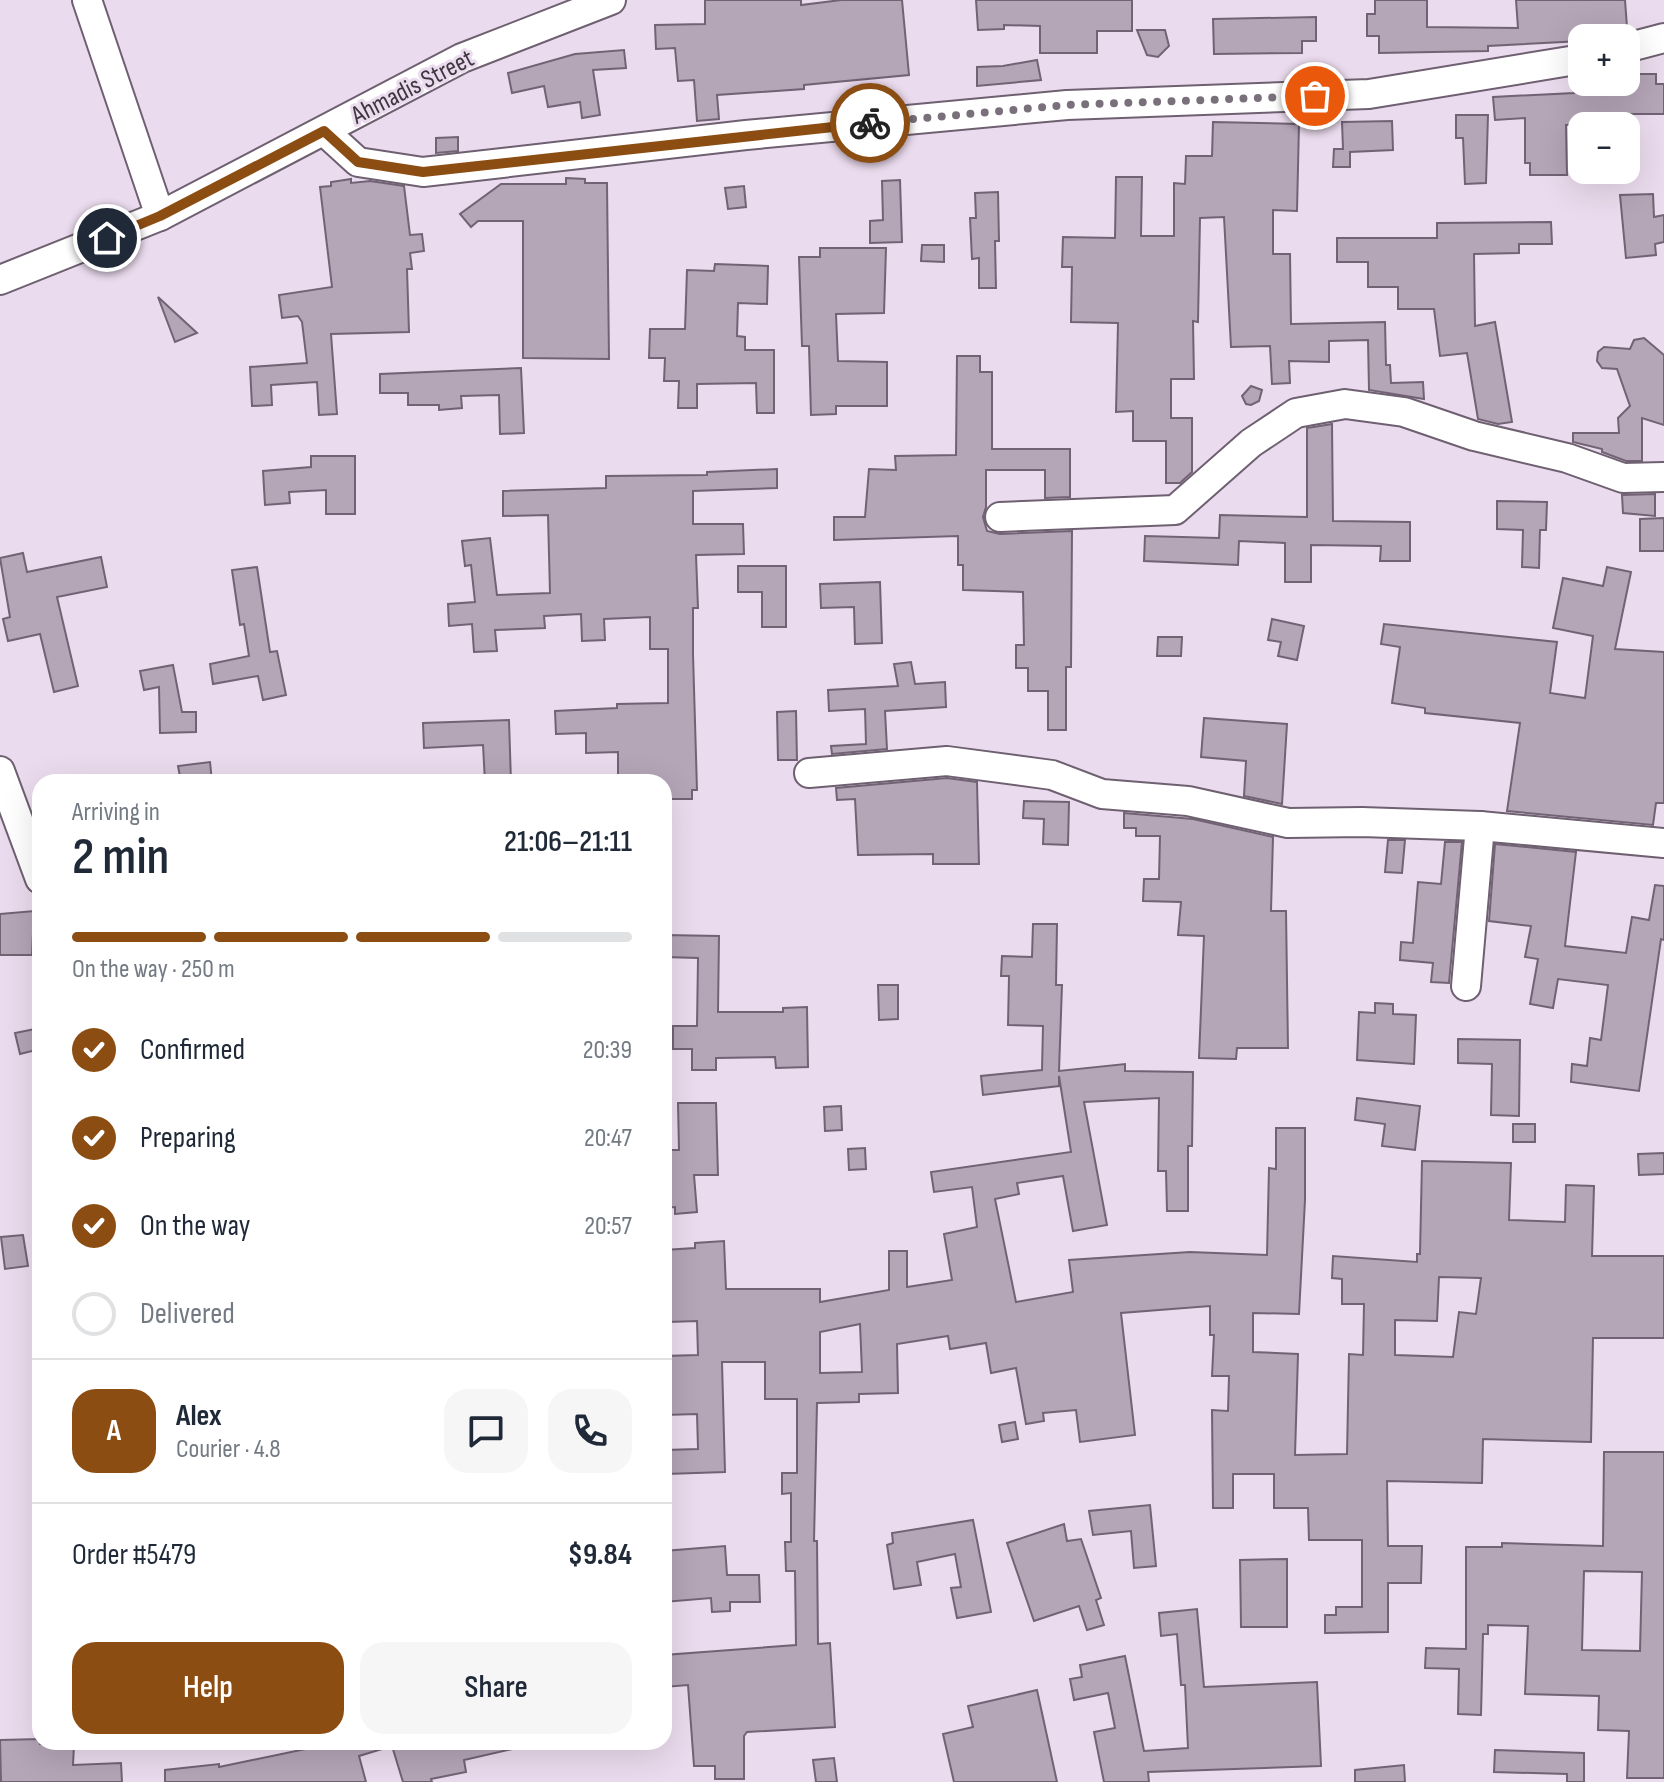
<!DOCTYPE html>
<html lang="en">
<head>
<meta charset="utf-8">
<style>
	:root { --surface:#fff; --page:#f6f6f7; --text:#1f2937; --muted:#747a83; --line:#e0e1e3; --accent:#8c4d12 }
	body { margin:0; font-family:"Sofia Sans Condensed",sans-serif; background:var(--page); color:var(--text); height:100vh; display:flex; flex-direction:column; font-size:30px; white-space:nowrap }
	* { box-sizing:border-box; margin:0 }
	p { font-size:26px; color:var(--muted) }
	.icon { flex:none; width:44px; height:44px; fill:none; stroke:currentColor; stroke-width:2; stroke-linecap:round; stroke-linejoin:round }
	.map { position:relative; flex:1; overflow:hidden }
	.details { position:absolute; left:32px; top:774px; width:640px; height:976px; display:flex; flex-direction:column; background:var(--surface); border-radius:24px; box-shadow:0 8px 32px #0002 }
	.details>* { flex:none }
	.controls { position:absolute; left:1568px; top:24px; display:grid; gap:16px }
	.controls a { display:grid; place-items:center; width:72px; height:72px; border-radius:16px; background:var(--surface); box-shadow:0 8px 32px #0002; font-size:40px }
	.pin { position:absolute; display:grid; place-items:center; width:68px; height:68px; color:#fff; margin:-34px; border:4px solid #fff; border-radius:50%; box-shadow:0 2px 8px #0007 }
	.courier { position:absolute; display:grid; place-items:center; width:80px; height:80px; margin:-40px; border:6px solid #8c4d12; border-radius:50%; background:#fff; color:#222; box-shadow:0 2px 10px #0007 }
	.summary em { font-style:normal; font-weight:600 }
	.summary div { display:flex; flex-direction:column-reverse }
	.summary { display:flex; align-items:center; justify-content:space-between; height:136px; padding:0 40px }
	h1 { font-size:52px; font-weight:600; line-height:60px }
	.bar { display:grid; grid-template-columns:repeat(4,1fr); gap:12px 8px; align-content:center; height:96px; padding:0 40px }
	.bar i { height:10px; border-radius:6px; background:var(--line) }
	.bar .on { background:var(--accent) }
	.bar p { grid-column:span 4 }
	.line { display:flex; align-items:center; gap:20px; padding:0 40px; border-top:2px solid var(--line) }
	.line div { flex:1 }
	.round { display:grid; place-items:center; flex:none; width:84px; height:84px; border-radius:24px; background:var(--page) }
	ol { padding:0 40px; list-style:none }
	li { display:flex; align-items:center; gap:24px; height:88px }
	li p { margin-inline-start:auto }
	li .icon { padding:8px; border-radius:50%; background:var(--accent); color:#fff; stroke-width:4 }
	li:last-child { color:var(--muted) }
	li i { width:44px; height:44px; border:4px solid var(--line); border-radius:50% }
	.cta { display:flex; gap:16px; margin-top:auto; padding:16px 40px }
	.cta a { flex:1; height:92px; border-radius:24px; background:var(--accent); color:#fff; font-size:32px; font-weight:600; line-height:92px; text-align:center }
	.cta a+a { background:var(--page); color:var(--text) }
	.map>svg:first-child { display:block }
	.building { fill:#b4a5b7; stroke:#716374; stroke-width:2; fill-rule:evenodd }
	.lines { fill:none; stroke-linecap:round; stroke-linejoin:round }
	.minor-casing { stroke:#6e6070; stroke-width:32 }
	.minor { stroke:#fff; stroke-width:28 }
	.done { stroke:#7a707c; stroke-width:8; stroke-dasharray:0 14.4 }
	.route { stroke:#8c4d12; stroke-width:10 }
	.labels { text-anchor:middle; stroke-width:6; stroke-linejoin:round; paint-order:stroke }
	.street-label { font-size:26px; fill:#3d363e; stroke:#ebdbee }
</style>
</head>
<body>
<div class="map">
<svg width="1664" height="1782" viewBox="0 0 1664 1782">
	<rect width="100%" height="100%" fill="#ebdbee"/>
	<!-- building -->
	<g class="building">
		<polygon points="705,0 801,0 801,5 841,0 902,0 909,75 804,85 804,89 717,95 719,119 697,121 694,80 678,81 675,48 656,49 655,25 705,24"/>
		<polygon points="976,0 1132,0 1132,31 1097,31 1097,53 1040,53 1040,26 1004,25 1004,29 978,30"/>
		<polygon points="1375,0 1427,0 1427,27 1518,28 1516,0 1625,0 1627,27 1581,30 1582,41 1488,46 1488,51 1379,53 1379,36 1367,36 1367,14 1375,14"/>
		<polygon points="1316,17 1316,41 1302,41 1302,53 1214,54 1213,19"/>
		<polygon points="1137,30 1165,30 1169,46 1158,57 1147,55"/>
		<polygon points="624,50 626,68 593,70 600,115 582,118 580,102 548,107 544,86 512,93 508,73 575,54"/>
		<polygon points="1037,60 1041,80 977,86 977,67 1003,66"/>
		<polygon points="1639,74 1656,74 1656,84 1664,84 1664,114 1614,114 1614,122 1566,125 1567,175 1530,175 1530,163 1525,163 1525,118 1495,120 1493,97 1574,93 1573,85 1626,82 1626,78 1639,77"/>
		<polygon points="1456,115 1488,115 1486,183 1465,184 1463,138 1456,138"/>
		<polygon points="1392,121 1393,150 1350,152 1350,167 1333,167 1334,149 1343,149 1342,122"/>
		<polygon points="1213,122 1299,124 1297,211 1273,210 1273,254 1290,254 1291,324 1385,322 1386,365 1390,365 1391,383 1423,382 1424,399 1369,390 1368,340 1329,341 1329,362 1289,361 1290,383 1272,384 1270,346 1231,347 1224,217 1200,218 1198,322 1193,321 1194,379 1171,379 1171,418 1192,418 1192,472 1180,483 1166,483 1166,441 1133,441 1133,411 1116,412 1118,323 1071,322 1072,267 1062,267 1063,237 1115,238 1116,177 1142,177 1141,236 1174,236 1174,183 1185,184 1186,156 1212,156"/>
		<polygon points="458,137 458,151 436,153 436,138"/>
		<polygon points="566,178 585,179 585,183 607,183 609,359 523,358 523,221 478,221 471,227 460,214 501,184 566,184"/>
		<polygon points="351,179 351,183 370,181 404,186 410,235 422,234 424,251 410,253 412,269 407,269 409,332 331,334 337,414 319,415 317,382 271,385 272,405 252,406 250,367 307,363 302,322 298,316 282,318 279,295 332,287 320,187 331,186 331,182"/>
		<polygon points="900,180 902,242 870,243 870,221 883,220 882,181"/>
		<polygon points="744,186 746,207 728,209 725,188"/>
		<polygon points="998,192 999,241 995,241 996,288 979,288 979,258 972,259 970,218 976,218 975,193"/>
		<polygon points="1653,194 1654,217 1664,215 1664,242 1655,244 1656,255 1626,258 1620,195"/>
		<polygon points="1551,222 1552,244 1519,244 1519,253 1474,254 1475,326 1495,322 1512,422 1498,424 1478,419 1467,353 1440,356 1434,309 1398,309 1398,287 1368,287 1368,262 1337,262 1337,238 1437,238 1437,223"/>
		<polygon points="922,245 944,245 944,262 921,261"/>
		<polygon points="820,248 886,248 884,313 836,314 838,361 887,362 887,406 836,406 836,414 811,415 809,346 802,346 799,257 820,257"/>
		<polygon points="715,264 768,266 767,304 738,303 737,336 745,337 745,350 774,350 774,413 757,413 756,383 697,384 697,408 678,408 679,381 664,381 665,358 649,358 650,329 685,329 687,270 714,271"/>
		<polygon points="158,297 197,333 175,342"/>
		<polygon points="1644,338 1664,355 1664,425 1642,418 1642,461 1626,461 1602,452 1602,449 1573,442 1573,433 1619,433 1618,418 1630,406 1617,369 1602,368 1597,361 1598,352 1604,347 1630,349 1634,340"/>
		<polygon points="957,356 980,356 980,372 992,372 992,449 1070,449 1070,497 1045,498 1045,470 986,470 986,507 983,517 987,531 1000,534 1072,531 1071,667 1066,667 1066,730 1048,730 1048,691 1028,691 1028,668 1016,668 1016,645 1024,645 1023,592 963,590 963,565 958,565 958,536 834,540 834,517 865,517 869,469 896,470 895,456 956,455"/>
		<polygon points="521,368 524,433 500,434 499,395 461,396 462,408 439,410 439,405 408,405 408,393 380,393 380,374"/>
		<polygon points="1251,386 1262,390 1259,401 1251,405 1246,404 1242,396"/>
		<polygon points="1332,424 1333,521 1410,522 1410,561 1380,561 1381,546 1311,545 1311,582 1285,582 1285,543 1239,541 1238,565 1144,561 1145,536 1219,538 1220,515 1307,517 1307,428"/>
		<polygon points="311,456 355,456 355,514 326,514 326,490 289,492 290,503 265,505 263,471 311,467"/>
		<polygon points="777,469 777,488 693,491 693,524 743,524 744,554 696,555 698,608 693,608 693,654 697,790 692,790 692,799 664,799 664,782 618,782 618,752 586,753 586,733 556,734 555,711 617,708 617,704 668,703 668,649 650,649 650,617 604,619 605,640 582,641 581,614 544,616 545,628 495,630 497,651 474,652 472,624 449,626 448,604 475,602 471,565 465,566 462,541 490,538 497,595 550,593 548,515 503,516 503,491 606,488 606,476 707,475 707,472"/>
		<polygon points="1655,494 1655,516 1623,513 1622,495"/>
		<polygon points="1497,501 1547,502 1546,530 1540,530 1539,568 1522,567 1523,530 1497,529"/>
		<polygon points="1664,518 1664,551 1640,551 1640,519"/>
		<polygon points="23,553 27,572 101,557 107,587 57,597 78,686 54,692 40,634 8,641 3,619 10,617 0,558"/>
		<polygon points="738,566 786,566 786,627 762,627 762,592 738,592"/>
		<polygon points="257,567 270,652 277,651 286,695 263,700 258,676 213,684 210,664 249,656 244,624 240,625 232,570"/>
		<polygon points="1607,567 1631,572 1615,649 1664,652 1664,803 1656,803 1653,825 1507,811 1520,723 1425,713 1425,708 1392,703 1400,647 1381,644 1384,624 1557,642 1550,693 1585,698 1593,636 1553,628 1563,578 1603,586"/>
		<polygon points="880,582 882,643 855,644 854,607 821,608 820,584"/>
		<polygon points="1272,619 1304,626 1297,660 1278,656 1281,642 1268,640"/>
		<polygon points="1158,637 1182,637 1181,656 1157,656"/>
		<polygon points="911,662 915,684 945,682 946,707 885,711 887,749 832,754 831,746 866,744 865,709 829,711 828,690 898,686 894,664"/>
		<polygon points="173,665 182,712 196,712 196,732 160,733 159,687 144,690 140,671"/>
		<polygon points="796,711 797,760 778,760 777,712"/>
		<polygon points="1204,718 1287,724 1282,804 1244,796 1246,761 1201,757"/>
		<polygon points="509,720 511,782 485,782 483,745 424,748 423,723"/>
		<polygon points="210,762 212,782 181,782 178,766"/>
		<polygon points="947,778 977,782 979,864 933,864 933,854 858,855 855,799 837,800 836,788"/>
		<polygon points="1024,801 1069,802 1068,845 1043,844 1044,819 1023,818"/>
		<polygon points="1124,813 1193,819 1273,837 1271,911 1286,911 1288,1048 1237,1048 1236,1059 1199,1058 1204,936 1178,935 1181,902 1143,901 1144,879 1159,879 1160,836 1136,836 1136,828 1124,828"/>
		<polygon points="1388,840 1405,840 1402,873 1385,872"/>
		<polygon points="1445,842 1462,842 1449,983 1431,982 1433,963 1400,960 1401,942 1413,943 1418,882 1441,884"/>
		<polygon points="1495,844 1576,852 1565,946 1626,953 1632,917 1649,920 1655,885 1664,886 1664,940 1661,939 1639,1091 1571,1082 1572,1064 1587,1066 1590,1038 1601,1040 1608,985 1558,979 1553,1008 1530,1004 1538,959 1525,957 1531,926 1489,921"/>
		<polygon points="34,911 32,955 0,955 0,914"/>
		<path d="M1033,924H1057L1056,985H1062L1059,1071L1125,1064V1071L1193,1072L1192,1146H1188V1211H1167L1166,1171H1158L1159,1098L1084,1102L1107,1225L1073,1231L1063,1176L1017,1183L1019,1194L995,1199L1016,1302L1073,1292L1069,1260L1190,1252L1267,1255L1269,1168L1276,1169V1128H1305V1200L1299,1314L1253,1313V1352L1298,1354L1295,1455L1347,1454L1349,1354L1363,1355L1364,1304H1342V1279L1332,1278L1333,1256L1417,1262V1254H1420L1422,1161L1511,1163L1509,1220L1565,1222L1566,1185L1594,1186L1592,1256H1664V1338H1593L1591,1442L1483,1439L1482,1483L1387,1481L1388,1546H1422L1421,1583H1388V1632L1325,1633V1615H1336V1607H1362V1540H1309L1308,1508H1274V1474H1233V1508H1213L1212,1410L1228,1411L1229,1376H1212L1214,1335H1210V1306L1121,1313L1135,1435L1080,1442L1076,1410L1043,1413L1044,1421L1026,1424L1016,1368L991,1373L986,1343L950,1349L948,1336L897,1344L898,1393L859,1394V1402L817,1403L814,1541H817L818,1644L830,1643L835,1727L747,1732L744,1736V1779H715V1766H694L688,1685L664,1687V1655L796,1645L795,1571H786L785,1542H791V1493L782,1494V1473H797V1399H765V1362H722L725,1472L666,1474L665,1450L698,1449L697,1414L664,1415V1356L698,1355L697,1321L668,1322L664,1250L695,1248V1243L724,1241L726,1289H820V1302L889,1290V1251H907V1287L952,1280L944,1234L977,1227L972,1187L934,1192L931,1172L1071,1152L1059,1076V1086L983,1095L981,1076L1042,1070L1043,1026L1008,1025L1009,976H1001L1002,956L1032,957ZM1439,1277L1481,1278L1476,1314L1459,1312L1453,1357L1395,1355V1320L1437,1321ZM860,1324L862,1372L820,1373V1332Z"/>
		<polygon points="664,935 719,936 718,1012 783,1012 783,1008 807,1007 808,1067 776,1068 775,1057 716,1058 716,1070 692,1070 692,1049 673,1049 673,1026 697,1026 698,958 664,957"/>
		<polygon points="878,985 898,985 898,1019 879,1020"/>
		<polygon points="1375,1003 1393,1004 1393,1014 1416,1015 1414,1064 1357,1060 1359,1012 1375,1013"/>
		<polygon points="40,1028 40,1049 20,1054 15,1033"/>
		<polygon points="1458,1039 1520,1040 1519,1116 1491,1115 1492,1064 1458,1063"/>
		<polygon points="1357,1098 1420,1106 1415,1150 1382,1146 1385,1124 1355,1120"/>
		<polygon points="678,1103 716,1103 718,1175 694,1175 697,1212 675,1214 675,1207 664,1208 664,1150 679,1150"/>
		<polygon points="841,1106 842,1130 825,1131 824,1107"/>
		<rect x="1513" y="1124" width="22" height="18"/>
		<polygon points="865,1148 866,1169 849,1170 848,1149"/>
		<polygon points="1664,1153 1664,1174 1639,1175 1638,1154"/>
		<polygon points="23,1235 28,1266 5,1269 1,1237"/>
		<polygon points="1015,1422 1018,1439 1002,1442 999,1425"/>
		<path d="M1604,1452H1664V1778H1627L1629,1731L1598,1730L1599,1696L1525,1694L1528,1626L1488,1625V1634H1483L1481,1715L1458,1714L1459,1669L1425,1668L1426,1648L1466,1649V1547H1502V1543L1603,1546ZM1584,1571L1642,1572L1640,1651L1582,1650Z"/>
		<polygon points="1150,1505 1156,1566 1134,1568 1131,1531 1093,1535 1089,1511"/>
		<polygon points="973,1520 991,1612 957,1618 951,1588 961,1587 955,1554 917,1562 921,1585 894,1589 887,1545 893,1543 892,1533"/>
		<polygon points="1064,1524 1067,1541 1081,1539 1101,1598 1096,1600 1104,1625 1087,1630 1079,1606 1034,1621 1007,1543"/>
		<polygon points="725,1546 727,1575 759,1575 760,1602 730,1602 730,1611 712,1612 711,1598 664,1602 664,1551"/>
		<polygon points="1287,1559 1287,1627 1241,1627 1240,1560"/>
		<polygon points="1197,1609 1204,1687 1317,1682 1321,1766 1148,1772 1149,1782 1104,1782 1094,1732 1115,1728 1108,1693 1074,1700 1070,1679 1082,1677 1080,1665 1125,1656 1144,1751 1188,1748 1185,1685 1181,1685 1177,1634 1161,1636 1159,1613"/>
		<polygon points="1037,1690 1057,1782 954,1782 943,1734 973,1727 968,1706"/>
		<polygon points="40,1739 40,1744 74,1745 73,1765 121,1763 122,1782 1,1782 0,1740"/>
		<polygon points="339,1742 511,1742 512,1749 464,1760 466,1772 431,1779 432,1782 403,1782 392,1746 359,1756 366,1782 165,1782 165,1770 219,1764 219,1767"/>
		<polygon points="1495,1750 1584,1753 1584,1782 1567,1782 1567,1774 1494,1772"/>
		<polygon points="834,1758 837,1782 816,1782 813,1760"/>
		<polygon points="1404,1765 1405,1782 1355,1782 1355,1770"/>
	</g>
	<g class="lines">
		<!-- minor casing -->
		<g class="minor-casing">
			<g id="minor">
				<polyline points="87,0 160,216"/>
				<polyline points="1626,48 1664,38"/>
				<polyline points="324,131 358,162 423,172 746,135 1067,105 1369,94 1582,59"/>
				<polyline points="0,280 160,216 462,58 611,0"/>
				<polyline points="1000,517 1175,510 1251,443 1296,413 1345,404 1404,412 1474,436 1567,458 1623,478 1664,477"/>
				<polyline points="0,771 40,879"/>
				<polyline points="809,773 947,761 1052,775 1102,794 1188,801 1288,823 1362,822 1480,826 1664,843"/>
				<polyline points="1466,986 1480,826"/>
			</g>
		</g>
		<!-- minor -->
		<use href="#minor" class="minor"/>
	</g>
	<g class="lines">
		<!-- done -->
		<polyline class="done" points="870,123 1067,105 1315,96"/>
		<!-- route -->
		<polyline class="route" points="107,238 160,216 324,131 358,162 423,172 870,123"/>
	</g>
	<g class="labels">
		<!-- street labels -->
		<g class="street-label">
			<text transform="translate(412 86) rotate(-27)" y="9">Ahmadis Street</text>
		</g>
	</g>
</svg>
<div class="controls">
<a>+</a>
<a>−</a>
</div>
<div class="pin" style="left:1315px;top:96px;background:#ea580c"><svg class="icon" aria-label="bag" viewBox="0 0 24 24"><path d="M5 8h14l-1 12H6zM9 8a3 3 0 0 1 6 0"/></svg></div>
<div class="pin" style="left:107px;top:238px;background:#1f2937"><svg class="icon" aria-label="home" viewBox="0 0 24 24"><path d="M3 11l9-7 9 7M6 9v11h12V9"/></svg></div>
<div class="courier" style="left:870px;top:123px"><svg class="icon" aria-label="bike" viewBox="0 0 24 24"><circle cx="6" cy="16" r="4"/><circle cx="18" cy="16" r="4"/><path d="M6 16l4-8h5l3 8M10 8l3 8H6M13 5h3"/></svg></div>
<section class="details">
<div class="summary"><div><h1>2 min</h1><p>Arriving in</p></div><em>21:06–21:11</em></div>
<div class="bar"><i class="on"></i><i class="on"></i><i class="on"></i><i></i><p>On the way · 250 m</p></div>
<ol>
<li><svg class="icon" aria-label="check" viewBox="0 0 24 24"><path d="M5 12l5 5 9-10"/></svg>Confirmed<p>20:39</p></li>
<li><svg class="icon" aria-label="check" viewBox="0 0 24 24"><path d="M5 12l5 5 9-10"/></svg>Preparing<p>20:47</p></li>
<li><svg class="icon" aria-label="check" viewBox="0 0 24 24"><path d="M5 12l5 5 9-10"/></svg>On the way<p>20:57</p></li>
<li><i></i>Delivered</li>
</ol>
<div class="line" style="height:144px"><b class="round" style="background:var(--accent);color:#fff">A</b><div><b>Alex</b><p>Courier · 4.8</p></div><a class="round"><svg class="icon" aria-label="chat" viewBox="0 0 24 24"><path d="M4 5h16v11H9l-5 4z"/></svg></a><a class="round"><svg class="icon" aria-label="phone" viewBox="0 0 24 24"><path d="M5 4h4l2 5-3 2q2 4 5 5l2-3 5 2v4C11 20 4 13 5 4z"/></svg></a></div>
<div class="line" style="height:104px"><div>Order #5479</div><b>$9.84</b></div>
<div class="cta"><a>Help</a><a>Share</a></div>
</section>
</div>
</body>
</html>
